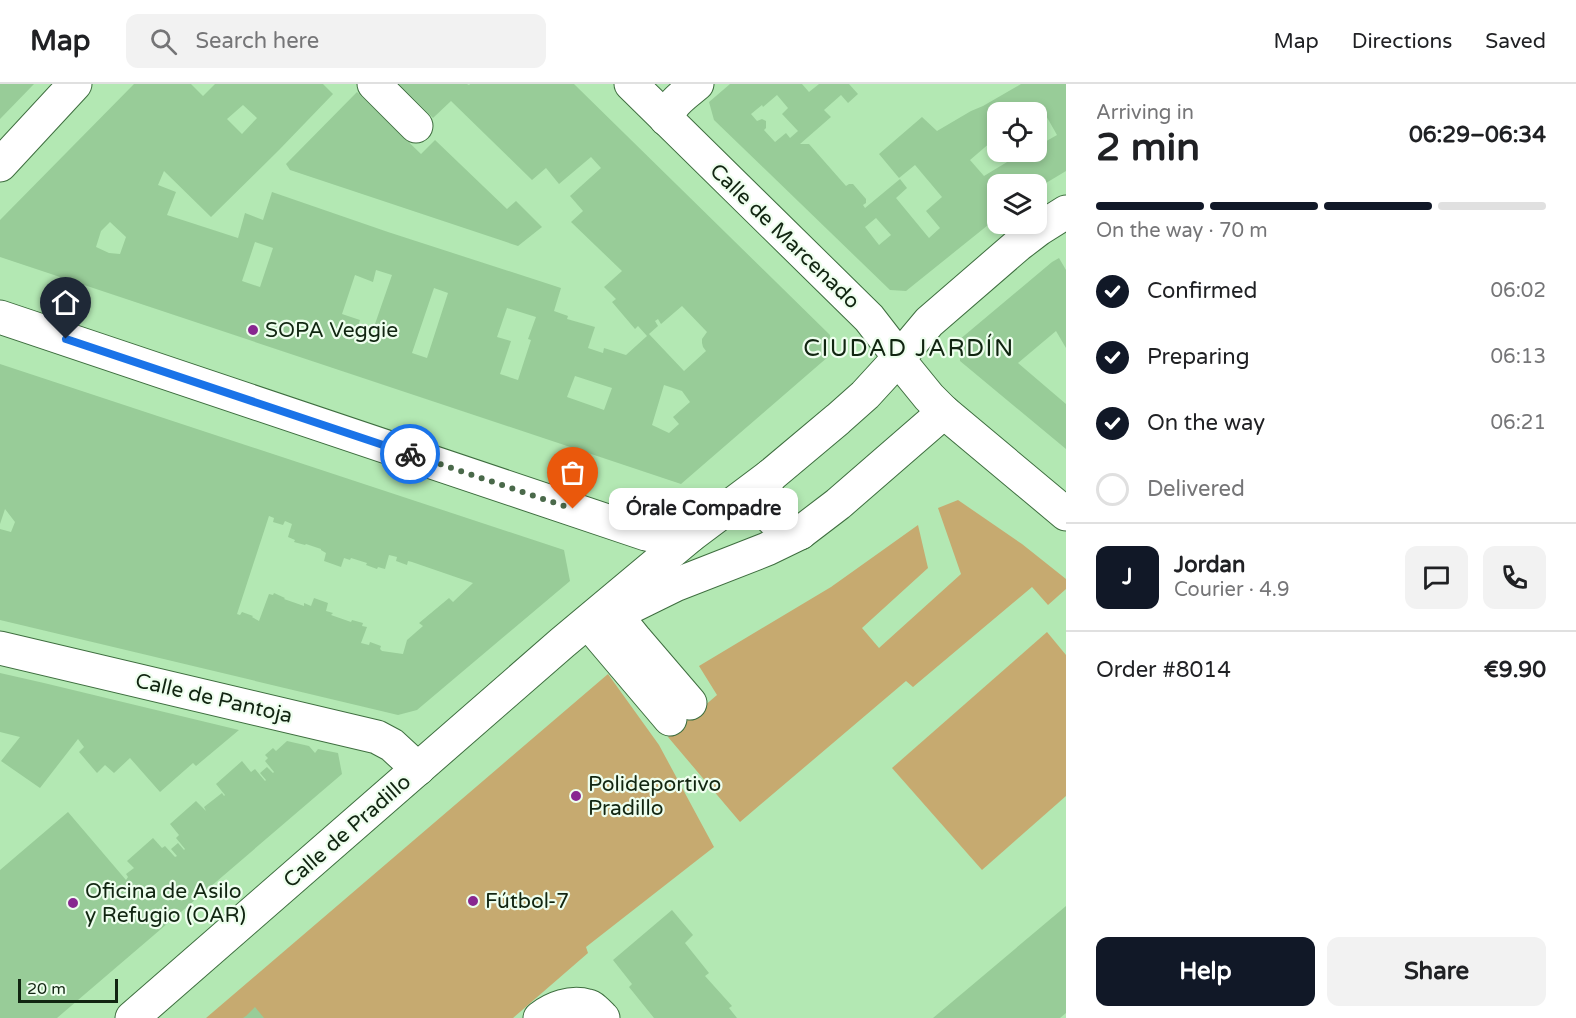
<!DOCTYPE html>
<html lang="en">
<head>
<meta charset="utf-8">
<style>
	:root { --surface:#fff; --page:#f2f2f2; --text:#202124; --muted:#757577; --line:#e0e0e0; --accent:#111827 }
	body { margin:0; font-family:"Varela Round",sans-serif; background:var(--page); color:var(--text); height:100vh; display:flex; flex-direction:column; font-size:22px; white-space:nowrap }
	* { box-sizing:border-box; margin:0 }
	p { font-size:20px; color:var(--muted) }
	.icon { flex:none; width:33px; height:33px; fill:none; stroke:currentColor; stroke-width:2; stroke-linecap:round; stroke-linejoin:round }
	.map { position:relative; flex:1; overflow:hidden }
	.sheet { display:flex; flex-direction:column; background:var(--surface); width:510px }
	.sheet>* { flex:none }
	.controls { position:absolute; left:987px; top:18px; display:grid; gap:12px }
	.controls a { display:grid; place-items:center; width:60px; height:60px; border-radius:12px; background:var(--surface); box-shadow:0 3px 9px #0003; font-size:30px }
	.scale { position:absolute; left:18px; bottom:15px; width:100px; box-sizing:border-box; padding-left:6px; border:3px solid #112511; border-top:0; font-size:16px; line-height:21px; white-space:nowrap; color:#112511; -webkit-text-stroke:4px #eefeee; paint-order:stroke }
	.pin { position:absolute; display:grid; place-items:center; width:51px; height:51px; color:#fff; margin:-62px -26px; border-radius:50% 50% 50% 0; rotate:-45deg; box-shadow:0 0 6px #0007 }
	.pin .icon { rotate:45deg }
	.courier { position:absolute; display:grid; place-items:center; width:60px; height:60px; margin:-30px; border:4px solid #1a73e8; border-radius:50%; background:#fff; color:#222; box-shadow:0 2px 8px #0007 }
	.bubble { position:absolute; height:42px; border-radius:12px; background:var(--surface); box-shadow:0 3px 9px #0003; font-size:20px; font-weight:800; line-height:42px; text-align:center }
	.head em { font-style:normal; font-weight:800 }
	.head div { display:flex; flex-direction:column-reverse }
	.head { display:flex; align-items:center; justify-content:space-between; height:102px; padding:0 30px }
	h1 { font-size:39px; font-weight:800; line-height:45px }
	.bar { display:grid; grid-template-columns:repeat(4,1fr); gap:9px 6px; align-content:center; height:72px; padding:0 30px }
	.bar i { height:8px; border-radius:4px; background:var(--line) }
	.bar .current { background:var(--accent) }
	.bar p { grid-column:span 4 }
	.line { display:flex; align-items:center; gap:15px; padding:0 30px; border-top:2px solid var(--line) }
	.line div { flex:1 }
	.round { display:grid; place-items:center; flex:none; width:63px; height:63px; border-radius:12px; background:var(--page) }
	ol { padding:0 30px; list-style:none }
	li { display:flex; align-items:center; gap:18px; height:66px }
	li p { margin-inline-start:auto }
	li .icon { padding:6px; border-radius:50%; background:var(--accent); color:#fff; stroke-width:4 }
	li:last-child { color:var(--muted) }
	li i { width:33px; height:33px; border:3px solid var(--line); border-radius:50% }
	.cta { display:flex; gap:12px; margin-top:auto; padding:12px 30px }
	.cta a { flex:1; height:69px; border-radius:12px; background:var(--accent); color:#fff; font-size:24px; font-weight:800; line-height:69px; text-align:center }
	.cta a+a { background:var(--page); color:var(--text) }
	header { display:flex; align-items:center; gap:36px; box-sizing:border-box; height:84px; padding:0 30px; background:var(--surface); border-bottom:2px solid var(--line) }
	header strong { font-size:28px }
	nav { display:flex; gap:33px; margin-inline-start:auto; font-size:21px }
	.search { width:420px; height:54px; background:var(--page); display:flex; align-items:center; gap:15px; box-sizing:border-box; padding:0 21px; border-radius:12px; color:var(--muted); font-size:22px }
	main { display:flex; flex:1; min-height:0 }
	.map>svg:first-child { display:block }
	.green { fill:#c6aa70 }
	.building { fill:#98cc98; fill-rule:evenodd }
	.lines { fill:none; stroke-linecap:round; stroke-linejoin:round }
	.minor-casing { stroke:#3e6e3f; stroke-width:35 }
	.minor { stroke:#fff; stroke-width:33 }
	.done { stroke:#4a694a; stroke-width:6; stroke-dasharray:0 10.8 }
	.route { stroke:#1a73e8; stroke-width:8 }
	.poi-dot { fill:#882790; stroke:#eefeee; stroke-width:2 }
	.labels { text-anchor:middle; stroke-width:4.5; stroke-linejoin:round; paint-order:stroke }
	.street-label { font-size:21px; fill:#112511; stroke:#eefeee }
	.poi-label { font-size:21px; fill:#112511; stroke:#eefeee; text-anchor:start }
	.quarter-label { font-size:24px; letter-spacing:1.5px; fill:#112511; stroke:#eefeee }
</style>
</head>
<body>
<header>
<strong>Map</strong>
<div class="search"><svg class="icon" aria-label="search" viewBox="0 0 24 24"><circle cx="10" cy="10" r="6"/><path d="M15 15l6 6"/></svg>Search here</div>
<nav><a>Map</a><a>Directions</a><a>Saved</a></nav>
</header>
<main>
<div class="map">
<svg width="1066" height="934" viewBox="0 0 1066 934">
	<rect width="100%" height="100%" fill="#b3e8b3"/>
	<!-- green -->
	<g class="green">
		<polygon points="958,416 1022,460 1066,495 1066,505 1048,521 1032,503 913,603 906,597 740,738 668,653 717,611 699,582 831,503 918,441 928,484 862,544 879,564 961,490 938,424"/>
		<polygon points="1047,548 1066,571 1066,712 982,786 892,684"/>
		<polygon points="608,590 659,661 714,763 586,863 588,869 513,934 206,934"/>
	</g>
	<!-- building -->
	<g class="building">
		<polygon points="0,0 34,0 0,35"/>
		<path d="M134,0H191L203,12L215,0H323L333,10L279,66L211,133L164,87L158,101L176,108L167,131L238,154L245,129L263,136L272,108L388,148L561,204L554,227L568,232L567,235L595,243L588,264L603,269L604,264L626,271L647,252L638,242L635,245L612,218L616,215L604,203L622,187L571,138L583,127L570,112L601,84L591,73L559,100L546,84L532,96L451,17L433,34L399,0H467L469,1L470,0H574L830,251L829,272L681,400L0,173V136ZM243,21L257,34L242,50L227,35ZM110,138L126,153L120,170L109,169L96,163L101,147ZM255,158L273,164L260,203L242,197ZM376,186L392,191L375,240L380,242L375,256L356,249L360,236L342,230L355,191L373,198ZM434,204L448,209L427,274L412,269ZM682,222L707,248L702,255V259L703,263L706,267L684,287L649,250L658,242L655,237L658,235L661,240ZM507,224L536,233L528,255L531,256L518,296L500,290L511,257L497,253ZM575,292L612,304L604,326L567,313ZM664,301L682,307L690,318L673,333L679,340L669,349L652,341Z"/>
		<path d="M730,0H802L809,8L819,0H849L858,10L848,19L841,11L824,26L831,33L800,60H809L846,102L849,100H853L866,115V119L863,121L865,124L900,95L907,104L896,114L929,154L940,144L926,127L942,113L915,81L899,94L879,70L922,33L937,47L971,27L983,22L1021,0H1066V87L1036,105V100H998V133L906,207L890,206L714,36L709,18ZM777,11L788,24L782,30L798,47L790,54L786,49L775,58L764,46L766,44V37L762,35L757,37L751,30L762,21L763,23ZM998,28H1036V32L1044,28L1057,51L1036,63V68H1029L1019,74L1017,72L984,92L970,76L998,52ZM876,134L891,151L879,161L865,143Z"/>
		<polygon points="357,8 421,70 435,56 507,125 516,117 542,143 518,162 290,86 286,80"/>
		<polygon points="1059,174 1066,186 1066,264 1056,247 1018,279 1066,320 1066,365 960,277 959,256 1052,178"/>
		<path d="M0,280L564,466L570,497L417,626L398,631L0,536V445L11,448L15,438L5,425L0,440ZM269,432L274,434L273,438L283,441L285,437L292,440L288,453L295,456L294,458L305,461L306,460L321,465V466L326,469L324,477L341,483L344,474L350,476L351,474L367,479L366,481L377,485L378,483L385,485L389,471L397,473L396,477L407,481L408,477L412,478L473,499L453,518L449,514L419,539L423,542L407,556L403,570L382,567L380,565L381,562L370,558L369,561L361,559L367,543L362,542L363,539L352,536L351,538L331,531L333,529L326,527L328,519L314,514L311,522L304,519V522L284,515L285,514L274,509L273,511L269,510L259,537L252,533L253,532L242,528L240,531L237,530Z"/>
		<polygon points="0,589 44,599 239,646 196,682 193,679 160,708 130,674 114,689 105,681 97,689 79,668 84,663 78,655 40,704 1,677 20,653 0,648"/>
		<polygon points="287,657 309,662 315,669 318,665 338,669 342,690 57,934 0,934 0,786 68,728 126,796 128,793 126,790 134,784 127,777 153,754 162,764 165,762 175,773 177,772 171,765 178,759 184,766 185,765 176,754 179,751 170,740 196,717 206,727 204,723 222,709 224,712 225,711 216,700 242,677 251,688 255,685 265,697 266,696 260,689 267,683 273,689 274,688 265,677 268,674 265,671 273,664 276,667"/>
		<polygon points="1066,822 1066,929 1060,934 933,934"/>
		<polygon points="672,826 693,851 685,859 709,889 705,892 732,922 729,924 737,934 654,934 629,903 632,900 613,876"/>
		<polygon points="255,923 264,934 243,934 246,932"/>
	</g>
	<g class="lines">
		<!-- minor casing -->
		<g class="minor-casing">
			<g id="minor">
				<polyline points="374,0 416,42"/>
				<polyline points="631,0 869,234 893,265 898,275 929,313 944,328 1066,430"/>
				<path d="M666,35C671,19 684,11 697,0"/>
				<polyline points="0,81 75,0"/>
				<polyline points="0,233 646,450 659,453 690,452"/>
				<path d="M770,392C752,422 771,441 800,449"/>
				<polyline points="615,530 636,556 690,619"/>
				<polyline points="616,530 675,501 767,465 800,449 838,420 944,328"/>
				<polyline points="592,543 670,635"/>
				<polyline points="0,564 377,653 392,661 418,685"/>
				<polyline points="132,934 562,559 690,452 770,392 838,335 865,311 898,275 929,238 1018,161 1039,145 1066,128"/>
				<path d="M540,934C553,924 571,917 588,922C593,923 599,930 603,934"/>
			</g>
		</g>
		<!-- minor -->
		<use href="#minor" class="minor"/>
	</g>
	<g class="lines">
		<!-- done -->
		<polyline class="done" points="410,370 573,425"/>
		<!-- route -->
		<polyline class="route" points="66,255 410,370"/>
	</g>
	<!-- markers -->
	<g class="poi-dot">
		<circle cx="253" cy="246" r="6"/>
		<circle cx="576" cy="712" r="6"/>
		<circle cx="473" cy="817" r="6"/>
		<circle cx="73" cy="819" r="6"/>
	</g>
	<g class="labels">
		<!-- street labels -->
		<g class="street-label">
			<text transform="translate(785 152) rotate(44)" y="7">Calle de Marcenado</text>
			<text transform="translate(214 614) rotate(13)" y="7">Calle de Pantoja</text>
			<text transform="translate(347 747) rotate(-41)" y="7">Calle de Pradillo</text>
		</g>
		<!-- poi labels -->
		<g class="poi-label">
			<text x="265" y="253">SOPA Veggie</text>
			<text x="588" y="707">Polideportivo<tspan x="588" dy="24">Pradillo</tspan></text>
			<text x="85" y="814">Oficina de Asilo<tspan x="85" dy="24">y Refugio (OAR)</tspan></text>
			<text x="485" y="824">Fútbol-7</text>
		</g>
		<!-- quarter labels -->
		<g class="quarter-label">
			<text x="909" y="272">CIUDAD JARDÍN</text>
		</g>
	</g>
</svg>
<div class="controls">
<a><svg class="icon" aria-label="locate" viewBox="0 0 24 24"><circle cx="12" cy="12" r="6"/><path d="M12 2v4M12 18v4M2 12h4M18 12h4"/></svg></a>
<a><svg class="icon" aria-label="layers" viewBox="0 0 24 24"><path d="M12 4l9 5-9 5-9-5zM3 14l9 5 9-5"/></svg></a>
</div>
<div class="scale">20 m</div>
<div class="pin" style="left:573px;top:425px;background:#ea580c"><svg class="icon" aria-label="bag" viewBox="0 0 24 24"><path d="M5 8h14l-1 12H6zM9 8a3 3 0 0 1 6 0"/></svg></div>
<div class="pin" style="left:66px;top:255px;background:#1f2937"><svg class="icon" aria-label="home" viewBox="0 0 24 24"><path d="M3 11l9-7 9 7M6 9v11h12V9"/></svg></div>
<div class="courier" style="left:410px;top:370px"><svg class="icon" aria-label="bike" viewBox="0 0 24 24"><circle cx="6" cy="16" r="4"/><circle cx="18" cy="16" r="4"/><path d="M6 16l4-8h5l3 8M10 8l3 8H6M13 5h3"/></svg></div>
<div class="bubble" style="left:609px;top:404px;width:189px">Órale Compadre</div>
</div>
<section class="sheet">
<div class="head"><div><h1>2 min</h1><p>Arriving in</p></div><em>06:29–06:34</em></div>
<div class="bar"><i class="current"></i><i class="current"></i><i class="current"></i><i></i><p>On the way · 70 m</p></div>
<ol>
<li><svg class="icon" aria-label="check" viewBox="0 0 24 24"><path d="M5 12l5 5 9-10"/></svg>Confirmed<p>06:02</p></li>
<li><svg class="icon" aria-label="check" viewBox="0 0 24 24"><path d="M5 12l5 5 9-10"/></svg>Preparing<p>06:13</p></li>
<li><svg class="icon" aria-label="check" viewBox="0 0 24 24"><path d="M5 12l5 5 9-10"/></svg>On the way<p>06:21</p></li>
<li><i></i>Delivered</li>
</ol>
<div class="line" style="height:108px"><b class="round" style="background:var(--accent);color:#fff">J</b><div><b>Jordan</b><p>Courier · 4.9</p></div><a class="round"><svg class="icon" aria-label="chat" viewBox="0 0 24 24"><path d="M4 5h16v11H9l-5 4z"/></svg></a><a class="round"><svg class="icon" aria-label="phone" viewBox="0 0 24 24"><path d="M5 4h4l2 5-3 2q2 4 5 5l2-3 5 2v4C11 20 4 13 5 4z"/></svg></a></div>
<div class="line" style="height:78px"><div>Order #8014</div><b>€9.90</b></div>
<div class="cta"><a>Help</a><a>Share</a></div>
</section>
</main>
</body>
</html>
